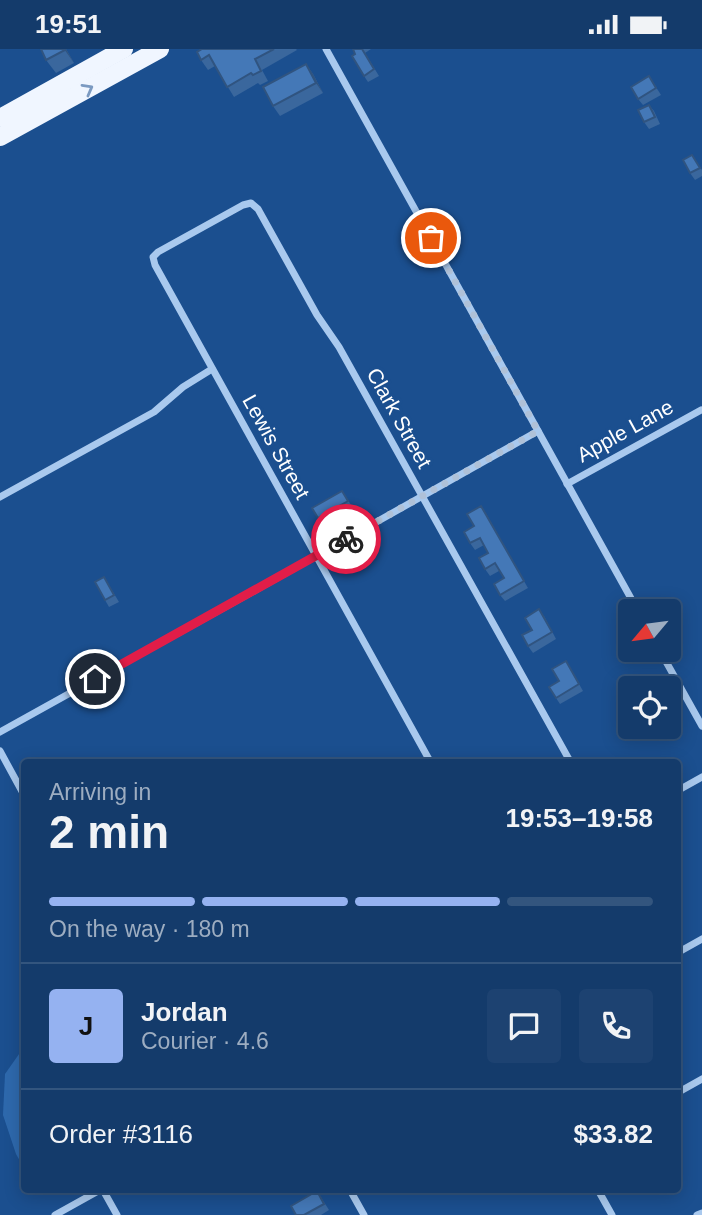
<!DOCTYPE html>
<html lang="en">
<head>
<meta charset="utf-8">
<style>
	:root { --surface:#143b6b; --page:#1d4271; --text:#f1f3f6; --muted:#9dadc1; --line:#33557e; --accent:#95b2f1 }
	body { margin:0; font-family:Helvetica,sans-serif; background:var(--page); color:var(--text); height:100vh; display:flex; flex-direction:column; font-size:26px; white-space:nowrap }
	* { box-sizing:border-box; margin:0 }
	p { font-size:23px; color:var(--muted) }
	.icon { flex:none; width:38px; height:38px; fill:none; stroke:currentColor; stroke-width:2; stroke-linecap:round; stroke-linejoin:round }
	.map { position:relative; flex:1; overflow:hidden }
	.drawer { position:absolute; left:21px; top:710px; width:660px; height:434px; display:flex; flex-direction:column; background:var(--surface); border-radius:7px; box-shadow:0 4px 18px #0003,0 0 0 2px var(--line) }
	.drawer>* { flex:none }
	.needle { width:46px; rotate:241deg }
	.buttons { position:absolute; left:618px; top:550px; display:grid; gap:14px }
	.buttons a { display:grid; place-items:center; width:63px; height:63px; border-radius:7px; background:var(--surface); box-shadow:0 4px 18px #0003,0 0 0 2px var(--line); font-size:35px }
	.pin { position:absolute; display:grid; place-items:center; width:60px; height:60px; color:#fff; margin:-30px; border:4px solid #fff; border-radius:50%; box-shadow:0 2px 7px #0007 }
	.courier { position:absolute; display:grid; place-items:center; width:70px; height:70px; margin:-35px; border:5px solid #e11d48; border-radius:50%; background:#fff; color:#222; box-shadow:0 2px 9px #0007 }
	.overview em { font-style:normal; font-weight:700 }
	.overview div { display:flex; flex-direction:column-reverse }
	.overview { display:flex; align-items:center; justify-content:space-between; height:119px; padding:0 28px }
	h1 { font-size:46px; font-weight:700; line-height:52px }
	.bar { display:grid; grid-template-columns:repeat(4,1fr); gap:10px 7px; align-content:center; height:84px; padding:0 28px }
	.bar i { height:9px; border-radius:5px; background:var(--line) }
	.bar .current { background:var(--accent) }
	.bar p { grid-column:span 4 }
	.line { display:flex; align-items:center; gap:18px; padding:0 28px; border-top:2px solid var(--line) }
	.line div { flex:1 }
	.round { display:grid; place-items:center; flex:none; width:74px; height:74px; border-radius:7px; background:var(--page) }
	.status { display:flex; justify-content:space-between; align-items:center; height:49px; padding:0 35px; background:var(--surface); direction:ltr }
	.status svg { height:19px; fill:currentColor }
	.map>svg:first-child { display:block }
	.green { fill:#2e69ad }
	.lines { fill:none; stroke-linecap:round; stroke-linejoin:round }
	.minor { stroke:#a9c9ee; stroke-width:7 }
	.primary { stroke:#f0f6ff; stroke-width:18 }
	.wall { fill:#3a679d }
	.shaded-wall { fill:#305480 }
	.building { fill:#4478b7; stroke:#305480; stroke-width:2 }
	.oneway { stroke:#7b9ac1 }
	.done { stroke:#afc1d8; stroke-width:7; stroke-dasharray:0 12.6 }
	.route { stroke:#e11d48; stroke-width:9 }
	.labels { text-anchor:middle; stroke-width:6; stroke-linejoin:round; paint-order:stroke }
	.street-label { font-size:21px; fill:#fff; stroke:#1b4f8f }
</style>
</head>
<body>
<div class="status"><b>19:51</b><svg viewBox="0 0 49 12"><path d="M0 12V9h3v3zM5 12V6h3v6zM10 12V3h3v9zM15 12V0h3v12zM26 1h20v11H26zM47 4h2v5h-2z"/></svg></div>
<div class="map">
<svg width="702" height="1166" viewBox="0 0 702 1166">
	<rect width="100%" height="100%" fill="#1b4f8f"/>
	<!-- green -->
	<polygon class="green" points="24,998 24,1119 16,1105 3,1066 5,1025"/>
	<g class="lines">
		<!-- minor -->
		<g class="minor">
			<polyline points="326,0 638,562"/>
			<polyline points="567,435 701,361"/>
			<polyline points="0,448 154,363 183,338 212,320"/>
			<polyline points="659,600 702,677"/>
			<polyline points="0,683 261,538 538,382"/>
			<polyline points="0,702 24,746"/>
			<polyline points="431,714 155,216 153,208 158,203 243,156 251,154 258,160 317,266 339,298 571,714"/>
			<polyline points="677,742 702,728"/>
			<polyline points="677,904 702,890"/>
			<polyline points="677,1044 702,1030"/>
			<polyline points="103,1141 117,1166"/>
			<polyline points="350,1141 364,1166"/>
			<polyline points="598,1141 612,1166"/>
			<polyline points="55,1166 100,1141"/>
			<polyline points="697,1166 702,1164"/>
		</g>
		<!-- primary -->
		<g class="primary">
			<polyline points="0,69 124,0"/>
			<polyline points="0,88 160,0"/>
		</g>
	</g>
	<!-- wall -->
	<g class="wall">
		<polygon points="41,0 66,0 74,14 56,24 46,11"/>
		<polygon points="202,0 296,0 297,1 262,21 268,32 260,36 258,34 234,48 215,17 208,21 201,11"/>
		<polygon points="353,0 371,0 365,4 379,27 368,33 364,27"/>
		<polygon points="306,15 313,25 323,44 280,67 273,57"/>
		<polygon points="649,27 661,46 643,56 638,50"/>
		<polygon points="649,56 654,62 660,75 649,80 644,73"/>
		<polygon points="692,106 702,121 702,127 695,131 690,124"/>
		<polygon points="342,442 353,459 323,476 318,469"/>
		<polygon points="481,457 528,539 505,552 500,546 504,529 499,522 490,527 485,520 488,504 484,496 475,501 470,494 474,477"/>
		<polygon points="104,528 119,553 109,558 105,551"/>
		<polygon points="544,567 556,590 533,604 528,597 532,581"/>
		<polygon points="566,612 583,642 560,655 556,649 559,632"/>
		<polygon points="317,1142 329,1161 321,1166 296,1166"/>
	</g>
	<!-- shaded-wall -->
	<g class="shaded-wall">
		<polygon points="64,0 66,0 74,14"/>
		<polygon points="306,15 313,25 323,44 316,34"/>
		<polygon points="481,457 486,464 528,539 524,532"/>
	</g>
	<!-- building -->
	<g class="building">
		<polygon points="41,0 64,0 65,1 46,11"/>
		<polygon points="202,0 274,0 255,10 261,22 253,26 251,24 227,38 209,6 201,11 197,3"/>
		<polygon points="353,0 362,0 374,20 364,27 352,7 355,5"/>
		<polygon points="306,15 316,34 273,57 263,38"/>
		<polygon points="649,27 656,39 638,50 631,38"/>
		<polygon points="649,56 655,68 644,73 638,61"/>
		<polygon points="692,106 700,119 690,124 683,111"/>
		<polygon points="342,442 348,452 318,469 312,459"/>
		<polygon points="481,457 524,532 500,546 494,535 504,529 495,514 485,520 479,509 488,504 480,489 470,494 464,483 474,477 467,465"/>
		<polygon points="104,528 114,546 105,551 95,533"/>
		<polygon points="539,560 552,583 528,597 522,586 532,581 525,569"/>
		<polygon points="566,612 579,635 556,649 549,638 559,632 552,620"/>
		<polygon points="317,1142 324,1155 304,1166 296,1166 291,1157"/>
	</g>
	<!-- one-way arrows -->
	<defs><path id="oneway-chevron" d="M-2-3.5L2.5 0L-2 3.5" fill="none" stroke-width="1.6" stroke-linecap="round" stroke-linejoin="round" transform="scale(1.75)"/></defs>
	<use class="oneway" href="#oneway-chevron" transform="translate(88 40) rotate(-29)"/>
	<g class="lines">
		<!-- done -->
		<polyline class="done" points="346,490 538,382 431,189"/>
		<!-- route -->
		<polyline class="route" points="95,630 346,490"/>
	</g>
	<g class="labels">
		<!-- street labels -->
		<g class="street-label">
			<text transform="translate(399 369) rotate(61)" y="7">Clark Street</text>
			<text transform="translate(625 382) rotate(-29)" y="7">Apple Lane</text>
			<text transform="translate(276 398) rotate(61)" y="7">Lewis Street</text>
		</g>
	</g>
</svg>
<div class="buttons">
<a><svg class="needle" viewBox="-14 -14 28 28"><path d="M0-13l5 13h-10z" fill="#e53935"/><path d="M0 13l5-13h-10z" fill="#9dadc1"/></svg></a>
<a><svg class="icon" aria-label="locate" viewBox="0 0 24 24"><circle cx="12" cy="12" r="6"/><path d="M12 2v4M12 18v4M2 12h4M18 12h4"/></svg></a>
</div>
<div class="pin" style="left:431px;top:189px;background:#ea580c"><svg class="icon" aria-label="bag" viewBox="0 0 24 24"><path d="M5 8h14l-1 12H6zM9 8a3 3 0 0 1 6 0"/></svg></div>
<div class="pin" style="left:95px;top:630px;background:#1f2937"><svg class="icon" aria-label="home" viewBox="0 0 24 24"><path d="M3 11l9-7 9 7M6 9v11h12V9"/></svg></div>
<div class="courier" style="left:346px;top:490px"><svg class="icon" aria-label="bike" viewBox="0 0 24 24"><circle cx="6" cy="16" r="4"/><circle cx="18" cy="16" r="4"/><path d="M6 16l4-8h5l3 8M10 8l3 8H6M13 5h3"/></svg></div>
<section class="drawer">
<div class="overview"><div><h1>2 min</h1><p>Arriving in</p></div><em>19:53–19:58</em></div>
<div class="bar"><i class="current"></i><i class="current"></i><i class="current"></i><i></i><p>On the way · 180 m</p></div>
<div class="line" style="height:126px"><b class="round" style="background:var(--accent);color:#111">J</b><div><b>Jordan</b><p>Courier · 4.6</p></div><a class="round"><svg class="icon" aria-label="chat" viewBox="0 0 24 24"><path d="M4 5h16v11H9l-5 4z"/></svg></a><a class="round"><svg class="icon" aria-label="phone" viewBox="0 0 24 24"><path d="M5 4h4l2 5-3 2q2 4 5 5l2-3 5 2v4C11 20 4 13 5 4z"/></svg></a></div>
<div class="line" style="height:91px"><div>Order #3116</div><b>$33.82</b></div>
</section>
</div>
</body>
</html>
